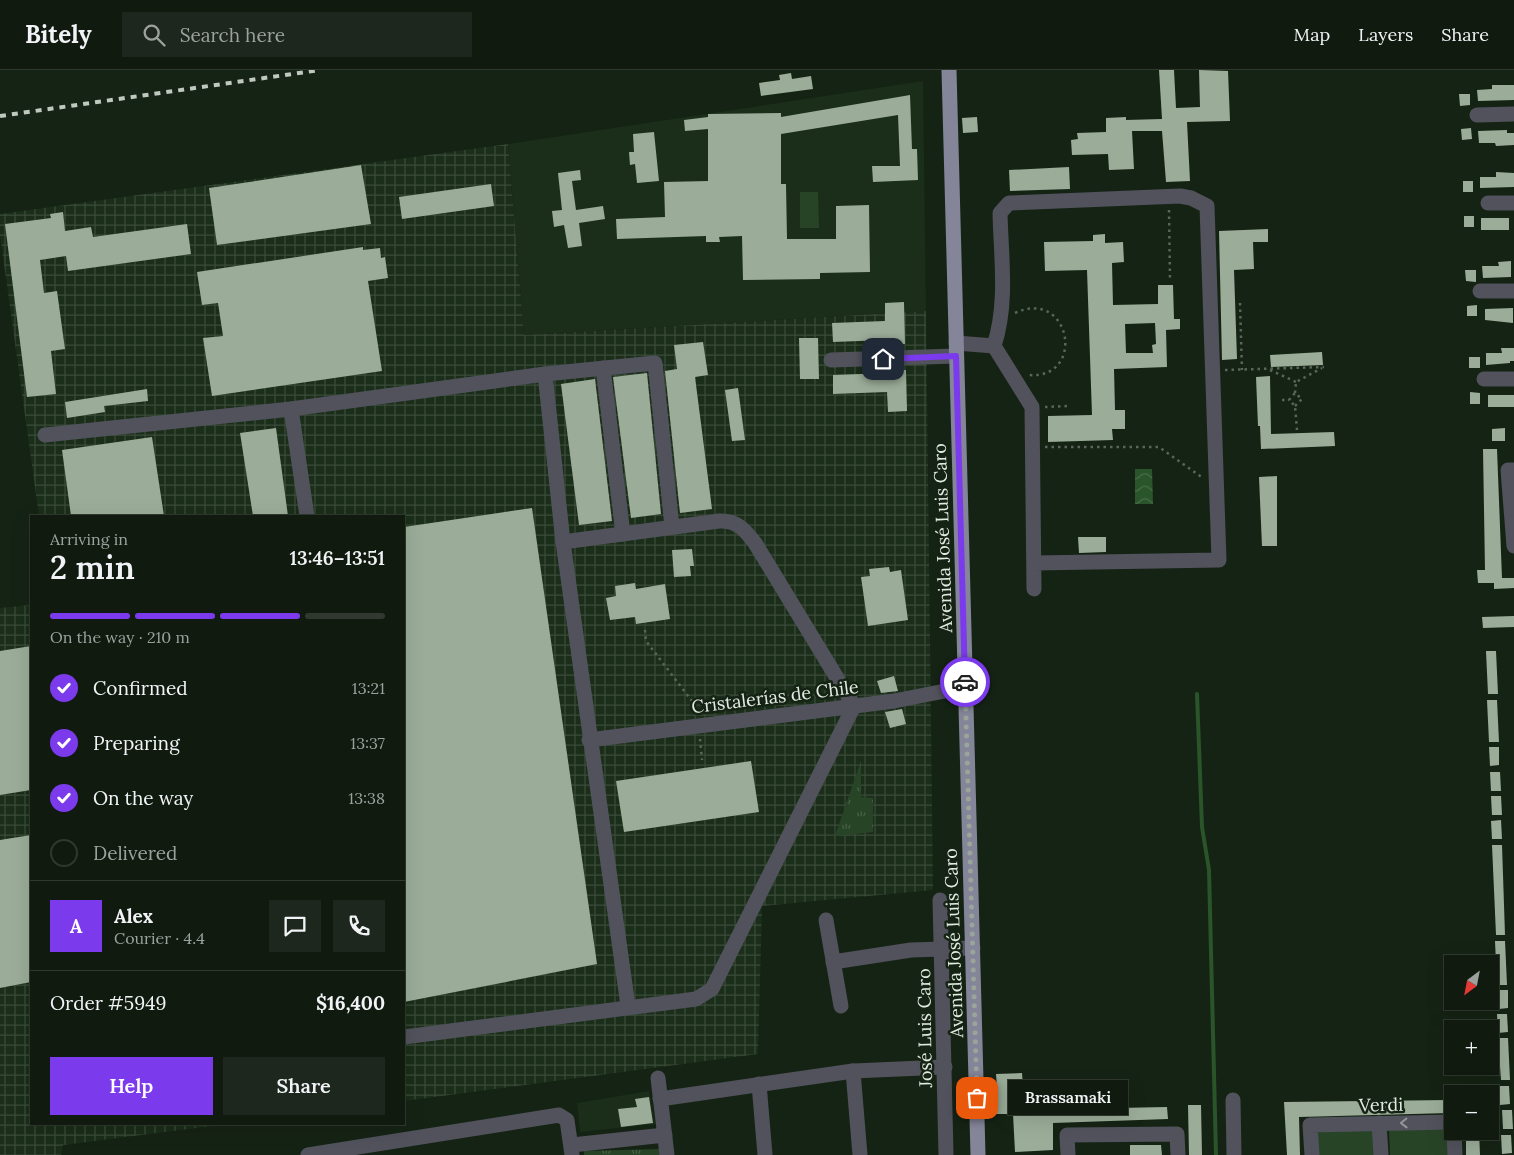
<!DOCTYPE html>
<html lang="en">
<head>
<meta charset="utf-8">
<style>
	:root { --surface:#101a0f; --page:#1e271d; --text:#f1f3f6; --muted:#9ca19e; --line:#30382f; --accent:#7c3aed }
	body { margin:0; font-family:Lora,serif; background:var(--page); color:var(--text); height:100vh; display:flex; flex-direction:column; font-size:19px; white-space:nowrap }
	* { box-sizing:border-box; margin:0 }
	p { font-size:16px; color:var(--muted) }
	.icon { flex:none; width:28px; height:28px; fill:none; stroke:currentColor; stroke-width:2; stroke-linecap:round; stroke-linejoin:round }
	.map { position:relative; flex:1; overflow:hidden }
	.details { position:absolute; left:30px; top:445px; width:375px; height:610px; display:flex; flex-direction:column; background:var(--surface); border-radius:0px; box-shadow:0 5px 20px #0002,0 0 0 1px var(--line) }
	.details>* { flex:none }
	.needle { width:32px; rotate:212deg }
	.controls { position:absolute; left:1444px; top:885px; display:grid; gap:10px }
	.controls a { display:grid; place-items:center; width:55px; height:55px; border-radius:0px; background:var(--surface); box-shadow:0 5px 20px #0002,0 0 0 1px var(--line); font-size:25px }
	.pin { position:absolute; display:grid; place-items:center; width:42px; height:42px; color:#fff; margin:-21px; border-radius:10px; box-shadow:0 2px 8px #0006 }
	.courier { position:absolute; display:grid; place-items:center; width:50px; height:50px; margin:-25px; border:4px solid #7c3aed; border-radius:50%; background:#fff; color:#222; box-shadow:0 1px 6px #0007 }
	.bubble { position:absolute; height:35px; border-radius:0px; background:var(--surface); box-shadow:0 5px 20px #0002,0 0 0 1px var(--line); font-size:16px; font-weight:600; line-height:35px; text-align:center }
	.summary em { font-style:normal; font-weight:600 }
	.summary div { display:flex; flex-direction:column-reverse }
	.summary { display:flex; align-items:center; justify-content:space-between; height:85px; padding:0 20px }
	h1 { font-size:32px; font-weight:600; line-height:38px }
	.bar { display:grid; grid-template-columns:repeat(4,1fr); gap:8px 5px; align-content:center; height:60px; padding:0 20px }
	.bar i { height:6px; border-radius:4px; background:var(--line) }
	.bar .selected { background:var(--accent) }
	.bar p { grid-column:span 4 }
	.line { display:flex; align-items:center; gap:12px; padding:0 20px; border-top:1px solid var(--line) }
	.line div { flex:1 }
	.round { display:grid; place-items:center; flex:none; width:52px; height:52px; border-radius:0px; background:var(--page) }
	ol { padding:0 20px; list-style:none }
	li { display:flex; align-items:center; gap:15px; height:55px }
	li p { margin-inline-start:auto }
	li .icon { padding:5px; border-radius:50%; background:var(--accent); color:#fff; stroke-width:4 }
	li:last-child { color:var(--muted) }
	li i { width:28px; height:28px; border:2px solid var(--line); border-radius:50% }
	.action { display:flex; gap:10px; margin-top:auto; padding:10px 20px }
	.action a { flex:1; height:58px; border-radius:0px; background:var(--accent); color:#fff; font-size:20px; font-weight:600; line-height:58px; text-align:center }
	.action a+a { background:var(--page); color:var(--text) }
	header { display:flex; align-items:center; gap:30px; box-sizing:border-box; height:70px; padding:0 25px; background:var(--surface); border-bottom:1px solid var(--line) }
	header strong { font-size:24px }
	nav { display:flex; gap:28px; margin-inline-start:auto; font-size:18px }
	.search { width:350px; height:45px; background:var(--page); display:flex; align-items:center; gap:12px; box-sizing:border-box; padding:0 18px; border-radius:0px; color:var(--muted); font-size:19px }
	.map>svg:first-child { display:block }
	.built { fill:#1a2e19 }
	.industrial { fill:url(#industrial-grid) }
	.grass { fill:url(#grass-tufts) }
	.park { fill:#284427 }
	.water { fill:url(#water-waves) }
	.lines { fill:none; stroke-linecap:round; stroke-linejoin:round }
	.stream { stroke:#2a5429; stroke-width:4 }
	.building { fill:#9bad99; fill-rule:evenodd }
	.path { stroke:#5a6659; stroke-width:2.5; stroke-dasharray:2.5 4; stroke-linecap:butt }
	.minor { stroke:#51525c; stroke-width:15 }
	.major { stroke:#848599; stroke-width:15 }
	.rail { stroke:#c0c9bf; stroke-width:4; stroke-dasharray:6 6; stroke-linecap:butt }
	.oneway { stroke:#929798 }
	.done { stroke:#9aa599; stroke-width:5; stroke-dasharray:0 9 }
	.route { stroke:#7c3aed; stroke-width:6 }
	.labels { text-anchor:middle; stroke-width:5; stroke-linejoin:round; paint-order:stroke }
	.street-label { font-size:18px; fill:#e2ebe1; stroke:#152314 }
</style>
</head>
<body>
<header>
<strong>Bitely</strong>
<div class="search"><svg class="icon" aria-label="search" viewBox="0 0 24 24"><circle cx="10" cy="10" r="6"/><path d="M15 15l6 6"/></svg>Search here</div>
<nav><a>Map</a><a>Layers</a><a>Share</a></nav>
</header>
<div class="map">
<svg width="1514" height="1085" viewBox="0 0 1514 1085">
	<defs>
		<pattern id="industrial-grid" width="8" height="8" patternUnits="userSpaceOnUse" patternTransform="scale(1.25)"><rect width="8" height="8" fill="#1a2e19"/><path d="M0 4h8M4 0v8" fill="none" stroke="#3b4c3a"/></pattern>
		<pattern id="grass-tufts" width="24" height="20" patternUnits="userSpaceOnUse" patternTransform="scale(1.25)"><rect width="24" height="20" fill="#284427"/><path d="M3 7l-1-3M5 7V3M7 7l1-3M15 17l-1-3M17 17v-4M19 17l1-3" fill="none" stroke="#475f46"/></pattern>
		<pattern id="water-waves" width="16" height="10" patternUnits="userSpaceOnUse" patternTransform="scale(1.25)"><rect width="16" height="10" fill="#2a5429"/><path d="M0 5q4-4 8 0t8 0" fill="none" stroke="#496d48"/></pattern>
	</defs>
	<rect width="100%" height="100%" fill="#152314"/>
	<!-- built -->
	<g class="built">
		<polygon points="923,11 926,241 524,265 508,74"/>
		<polygon points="649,1021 655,1054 580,1062 577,1033"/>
	</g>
	<!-- industrial -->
	<g class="industrial">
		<polygon points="508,74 524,265 926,241 933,820 762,836 758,984 404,1031 404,446 39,446 0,165 0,144"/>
		<polygon points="31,535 31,1054 228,1054 63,1075 61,1085 0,1085 0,538"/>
	</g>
	<!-- grass -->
	<g class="grass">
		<polygon points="861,691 861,727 873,728 873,762 835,766"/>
		<polygon points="663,1079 663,1085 584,1085 584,1081"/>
	</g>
	<!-- park -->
	<g class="park">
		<polygon points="800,122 818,122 819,158 800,158"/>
		<polygon points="1376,1059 1377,1085 1318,1085 1317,1063 1323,1060"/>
		<polygon points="1448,1059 1449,1085 1390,1085 1389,1060"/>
	</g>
	<!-- water -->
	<polygon class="water" points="1135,399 1152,399 1153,434 1135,434"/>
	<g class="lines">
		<!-- stream -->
		<polyline class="stream" points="1197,624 1202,757 1209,800 1216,1085"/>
	</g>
	<!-- building -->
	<g class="building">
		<polygon points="1159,0 1174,0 1176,38 1200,37 1199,0 1228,1 1230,51 1187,52 1190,111 1166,112 1162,61 1132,61 1134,99 1109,100 1108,84 1072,85 1071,70 1078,69 1077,63 1106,62 1106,48 1126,47 1126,50 1162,49"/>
		<polygon points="791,3 792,9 811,6 813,19 761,26 759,13 780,10 779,5"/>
		<polygon points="1492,15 1514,15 1514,30 1478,31 1477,20 1492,19"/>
		<polygon points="1459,24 1470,24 1470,35 1460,36"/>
		<polygon points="910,25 912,79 917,79 918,110 873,112 872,96 900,96 898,45 781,64 781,114 786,114 787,169 836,169 836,136 869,135 870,202 820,203 820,209 743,210 742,166 719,167 720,172 706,172 706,166 617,169 616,149 665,147 664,112 708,111 708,59 685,61 684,50 708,47 708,44 781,43 781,47"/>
		<polygon points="977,47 978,62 963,63 962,48"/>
		<polygon points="1471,58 1472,69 1462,70 1461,59"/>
		<polygon points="1507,60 1507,63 1514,63 1514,75 1496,76 1495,73 1479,73 1478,61"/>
		<polygon points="654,62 659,111 637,113 635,94 630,95 629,82 634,82 633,64"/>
		<polygon points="361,95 371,154 217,175 209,118"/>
		<polygon points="1069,97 1070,119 1010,121 1009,100"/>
		<polygon points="580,100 581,110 572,111 576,140 603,136 605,149 579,153 582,176 568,178 564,155 554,157 552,141 562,140 558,103"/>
		<polygon points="1496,102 1514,103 1514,117 1480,118 1480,107 1496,107"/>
		<rect x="1463" y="111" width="10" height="11"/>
		<polygon points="491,114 494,136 402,149 399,127"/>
		<polygon points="63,142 65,161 91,157 93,167 187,154 191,184 68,201 66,186 40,190 44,223 57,221 65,279 51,281 56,324 27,327 5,154 51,148 50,144"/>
		<rect x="1464" y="146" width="10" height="11"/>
		<rect x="1481" y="148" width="28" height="12"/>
		<polygon points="1268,159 1268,172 1253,172 1254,199 1234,200 1237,289 1222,290 1219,161"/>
		<path d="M1105,164V173L1123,172L1124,192L1112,193L1113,235L1158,234V215H1173L1174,249H1180V259L1166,260L1167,297L1114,299L1115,340H1125V359H1112L1113,370L1048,372V346L1092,345L1087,200L1045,201L1044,172L1093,171V165ZM1155,253L1156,274L1152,275L1153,283H1126L1125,254Z"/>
		<polygon points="363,177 363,180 380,178 381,188 385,187 388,208 368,211 382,301 212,326 203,268 223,266 218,233 202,235 197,202"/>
		<polygon points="1511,191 1511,207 1483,208 1482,196 1499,196 1498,192"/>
		<polygon points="1465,200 1476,200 1476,212 1466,211"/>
		<polygon points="904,232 905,274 886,274 886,270 833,272 832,253 885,251 885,233"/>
		<polygon points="1477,235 1477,246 1467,246 1467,236"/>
		<polygon points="1513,238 1513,253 1485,250 1485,239"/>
		<polygon points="799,268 818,268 819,309 800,309"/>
		<polygon points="703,272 708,305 695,307 712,439 680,443 665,301 677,299 674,275"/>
		<polygon points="1501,278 1514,278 1514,291 1510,291 1510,293 1486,295 1486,283 1502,283"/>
		<polygon points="1322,282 1323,295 1271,297 1270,285"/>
		<rect x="1469" y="287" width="11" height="11"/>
		<polygon points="887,300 906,300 907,341 888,342 887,322 833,324 833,305 887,303"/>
		<polygon points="647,303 661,444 631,448 613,307"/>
		<polygon points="1270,306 1271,364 1334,362 1335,376 1261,379 1260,356 1258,356 1256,307"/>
		<polygon points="595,309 612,451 579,455 561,314"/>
		<polygon points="738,318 745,370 732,371 725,320"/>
		<polygon points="147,319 148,331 104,336 105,342 67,348 65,332"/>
		<polygon points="1470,322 1480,323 1480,334 1470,334"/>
		<rect x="1488" y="325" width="26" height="12"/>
		<polygon points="276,358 288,446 253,446 240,363"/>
		<polygon points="1505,358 1505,371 1492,371 1492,359"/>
		<polygon points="152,367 164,446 71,446 62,380"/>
		<polygon points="1483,379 1497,379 1502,508 1514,508 1514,518 1494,519 1494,513 1478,513 1477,500 1485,500"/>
		<polygon points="1277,406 1277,476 1262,476 1259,407"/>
		<polygon points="532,438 597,894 404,932 404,457"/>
		<polygon points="1078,467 1106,467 1106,482 1079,483"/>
		<polygon points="692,479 694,496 690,496 691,506 674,507 672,480"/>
		<polygon points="889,497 890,502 901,500 908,550 868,556 861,507 870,506 869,499"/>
		<polygon points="635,513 636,519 665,514 670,549 636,554 635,547 610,550 606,528 616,526 615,516"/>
		<polygon points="1514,546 1514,557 1483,558 1482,547"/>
		<polygon points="31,576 31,720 0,725 0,581"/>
		<polygon points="1486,581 1496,581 1498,624 1488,624"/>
		<polygon points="894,606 898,621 881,623 877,611"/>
		<polygon points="1487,630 1497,630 1499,672 1489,672"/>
		<polygon points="902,639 906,654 890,658 885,642"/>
		<polygon points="1489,677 1499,677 1499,695 1490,696"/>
		<polygon points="751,691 759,742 624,762 616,711"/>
		<polygon points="1490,702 1500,702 1501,721 1491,721"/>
		<polygon points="1491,726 1501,726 1502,745 1492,745"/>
		<polygon points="1501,750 1502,769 1492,769 1491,751"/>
		<polygon points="31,765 31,912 0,918 0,770"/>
		<polygon points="1492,775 1502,775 1505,865 1496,865"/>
		<polygon points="1495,871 1505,871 1507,915 1497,915"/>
		<polygon points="1498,920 1508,920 1508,938 1499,939"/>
		<polygon points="1497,944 1507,944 1508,962 1498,963"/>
		<polygon points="1498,968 1508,968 1510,1010 1501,1010"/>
		<polygon points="1022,1003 1023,1016 1014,1016 1016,1040 1167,1037 1168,1049 1053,1053 1053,1080 1015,1082 1013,1044 996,1044 996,1032 998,1032 996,1004"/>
		<polygon points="1500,1016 1509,1016 1510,1034 1500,1035"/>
		<polygon points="649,1027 653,1053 621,1057 618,1039 637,1037 635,1029"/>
		<polygon points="1449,1030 1450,1043 1299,1047 1300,1085 1287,1085 1284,1032"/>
		<polygon points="1188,1035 1201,1035 1202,1085 1189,1085"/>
		<polygon points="1502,1040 1512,1040 1513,1059 1503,1059"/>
		<polygon points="1466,1061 1479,1061 1480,1085 1466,1085"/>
		<polygon points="1501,1065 1511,1065 1512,1083 1502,1084"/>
		<polygon points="1130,1075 1161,1075 1162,1085 1130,1085"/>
	</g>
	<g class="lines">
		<!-- path -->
		<g class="path">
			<polyline points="1169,140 1170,210"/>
			<polyline points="1240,233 1242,300"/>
			<path d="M1015,243C1071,217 1087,310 1028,305"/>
			<polyline points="1225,300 1324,297"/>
			<polyline points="1270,300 1296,312"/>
			<polyline points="1295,323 1296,312 1322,298"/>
			<polyline points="1282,330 1289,330"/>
			<polyline points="1295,336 1302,329 1295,323 1289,330 1295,336 1297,360"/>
			<polyline points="1045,337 1068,336"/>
			<polyline points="1045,377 1159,377 1203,408"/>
			<polyline points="645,560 646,571 695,635 697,644"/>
			<polyline points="700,669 702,690"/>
		</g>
		<!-- minor -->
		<g class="minor">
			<polyline points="1477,45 1514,44"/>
			<polyline points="1488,133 1514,133"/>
			<polyline points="1480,221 1514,221"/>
			<polyline points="956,273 994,276"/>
			<polyline points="831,290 956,286"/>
			<polyline points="603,298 623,464"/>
			<polyline points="545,304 563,472 628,936"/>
			<polyline points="1484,309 1514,309"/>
			<polyline points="291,339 307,446"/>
			<polyline points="45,365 291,339 545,304 655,293 672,457"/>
			<polyline points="1514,400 1508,400 1514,476"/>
			<path d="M1034,493L1219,490L1207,136L1191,128L1180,126L1009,133L1000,143C1001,187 1008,233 994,276L1032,337L1034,519"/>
			<polyline points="589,670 894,631 965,617"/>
			<polyline points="940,830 946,1085"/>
			<polyline points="826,850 841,936"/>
			<polyline points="833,892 911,880 973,878"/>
			<path d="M404,967L696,929L712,919L854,636L755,473C745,460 737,450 719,451L563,472"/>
			<polyline points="853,1001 860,1085"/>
			<polyline points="658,1008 667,1085"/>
			<polyline points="759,1014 765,1085"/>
			<polyline points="660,1029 853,1001 945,997"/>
			<polyline points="1233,1030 1234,1085"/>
			<polyline points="1379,1053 1381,1085"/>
			<polyline points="1454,1061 1455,1085"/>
			<polyline points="572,1075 665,1065"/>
			<polyline points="308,1085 559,1045 567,1050 572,1085"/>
			<polyline points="1068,1085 1067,1065 1177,1064 1178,1085"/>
			<polyline points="1312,1085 1310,1055 1452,1052"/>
		</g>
		<!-- major -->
		<polyline class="major" points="949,0 978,1085"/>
		<!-- rail -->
		<polyline class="rail" points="0,46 320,0"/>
	</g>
	<!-- one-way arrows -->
	<defs><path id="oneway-chevron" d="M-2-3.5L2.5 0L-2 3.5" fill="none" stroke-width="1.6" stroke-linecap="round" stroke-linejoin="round" transform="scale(1.25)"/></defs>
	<use class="oneway" href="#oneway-chevron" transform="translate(1404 1053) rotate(179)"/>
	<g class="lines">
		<!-- done -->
		<polyline class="done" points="965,612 977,1028"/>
		<!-- route -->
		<polyline class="route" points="883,289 956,286 965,612"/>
	</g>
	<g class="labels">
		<!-- street labels -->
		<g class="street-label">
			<text transform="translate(943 468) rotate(-92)" y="6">Avenida José Luis Caro</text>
			<text transform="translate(775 627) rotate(-7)" y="6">Cristalerías de Chile</text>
			<text transform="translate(954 873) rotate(-92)" y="6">Avenida José Luis Caro</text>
			<text transform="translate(925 958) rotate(-91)" y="6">José Luis Caro</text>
			<text transform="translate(1381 1035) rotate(-1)" y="6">Verdi</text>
		</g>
	</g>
</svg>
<div class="controls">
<a><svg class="needle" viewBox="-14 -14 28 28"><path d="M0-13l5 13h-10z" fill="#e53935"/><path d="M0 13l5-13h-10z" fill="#9ca19e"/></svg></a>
<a>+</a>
<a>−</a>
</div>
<div class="pin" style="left:977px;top:1028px;background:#ea580c"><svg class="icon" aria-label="bag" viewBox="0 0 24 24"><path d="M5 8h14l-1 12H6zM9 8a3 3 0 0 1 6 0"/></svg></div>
<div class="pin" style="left:883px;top:289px;background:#1f2937"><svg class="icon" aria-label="home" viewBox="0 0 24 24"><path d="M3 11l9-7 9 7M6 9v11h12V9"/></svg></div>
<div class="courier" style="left:965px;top:612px"><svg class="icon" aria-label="car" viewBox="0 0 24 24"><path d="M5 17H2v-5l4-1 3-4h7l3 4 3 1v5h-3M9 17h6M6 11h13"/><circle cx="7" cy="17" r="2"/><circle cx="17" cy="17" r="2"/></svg></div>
<div class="bubble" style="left:1008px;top:1010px;width:120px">Brassamaki</div>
<section class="details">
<div class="summary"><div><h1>2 min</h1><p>Arriving in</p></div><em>13:46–13:51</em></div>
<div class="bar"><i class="selected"></i><i class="selected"></i><i class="selected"></i><i></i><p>On the way · 210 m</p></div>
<ol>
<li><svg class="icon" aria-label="check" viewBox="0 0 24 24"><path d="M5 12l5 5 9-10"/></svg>Confirmed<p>13:21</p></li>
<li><svg class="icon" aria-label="check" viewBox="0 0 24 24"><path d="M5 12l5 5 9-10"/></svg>Preparing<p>13:37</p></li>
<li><svg class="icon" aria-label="check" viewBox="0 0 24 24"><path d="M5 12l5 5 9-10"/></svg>On the way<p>13:38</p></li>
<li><i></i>Delivered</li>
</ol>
<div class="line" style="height:90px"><b class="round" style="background:var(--accent);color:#fff">A</b><div><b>Alex</b><p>Courier · 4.4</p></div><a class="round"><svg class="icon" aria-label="chat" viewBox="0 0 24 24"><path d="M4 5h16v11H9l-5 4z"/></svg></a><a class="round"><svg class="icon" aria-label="phone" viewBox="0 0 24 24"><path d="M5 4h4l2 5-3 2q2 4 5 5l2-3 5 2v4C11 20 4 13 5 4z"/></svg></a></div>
<div class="line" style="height:65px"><div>Order #5949</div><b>$16,400</b></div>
<div class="action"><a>Help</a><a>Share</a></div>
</section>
</div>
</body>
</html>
